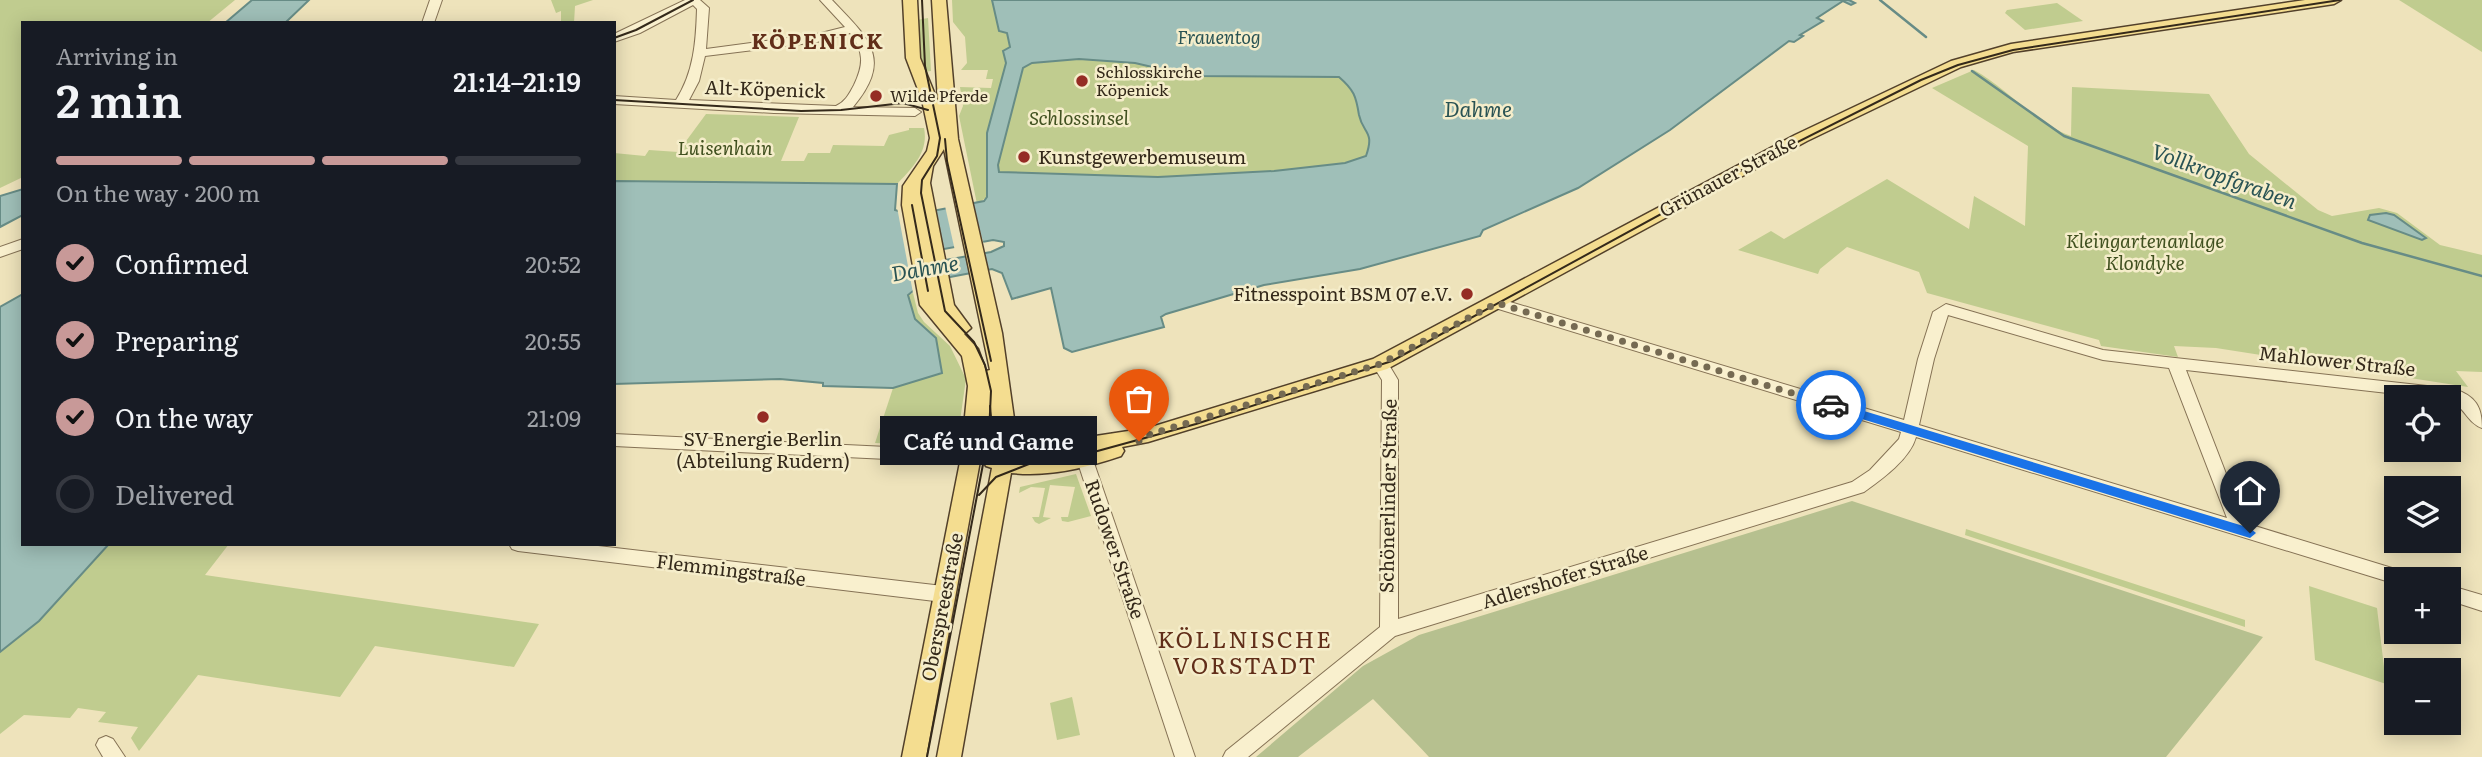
<!DOCTYPE html>
<html lang="en">
<head>
<meta charset="utf-8">
<style>
	:root { --surface:#171b24; --page:#242831; --text:#f1f3f6; --muted:#9ea1a6; --line:#363941; --accent:#c89998 }
	body { margin:0; font-family:Literata,serif; background:var(--page); color:var(--text); height:100vh; display:flex; flex-direction:column; font-size:26px; white-space:nowrap }
	* { box-sizing:border-box; margin:0 }
	p { font-size:23px; color:var(--muted) }
	.icon { flex:none; width:38px; height:38px; fill:none; stroke:currentColor; stroke-width:2; stroke-linecap:round; stroke-linejoin:round }
	.map { position:relative; flex:1; overflow:hidden }
	.sheet { position:absolute; left:21px; top:21px; width:595px; height:525px; display:flex; flex-direction:column; background:var(--surface); border-radius:0px; box-shadow:0 4px 18px #0003 }
	.sheet>* { flex:none }
	.controls { position:absolute; left:2384px; top:385px; display:grid; gap:14px }
	.controls a { display:grid; place-items:center; width:77px; height:77px; border-radius:0px; background:var(--surface); box-shadow:0 4px 18px #0003; font-size:35px }
	.pin { position:absolute; display:grid; place-items:center; width:60px; height:60px; color:#fff; margin:-72px -30px; border-radius:50% 50% 50% 0; rotate:-45deg; box-shadow:0 0 7px #0007 }
	.pin .icon { rotate:45deg }
	.courier { position:absolute; display:grid; place-items:center; width:70px; height:70px; margin:-35px; border:5px solid #1a73e8; border-radius:50%; background:#fff; color:#222; box-shadow:0 2px 9px #0007 }
	.bubble { position:absolute; height:49px; border-radius:0px; background:var(--surface); box-shadow:0 4px 18px #0003; font-size:23px; font-weight:600; line-height:49px; text-align:center }
	.head em { font-style:normal; font-weight:600 }
	.head div { display:flex; flex-direction:column-reverse }
	.head { display:flex; align-items:center; justify-content:space-between; height:119px; padding:0 35px }
	h1 { font-size:46px; font-weight:600; line-height:52px }
	.bar { display:grid; grid-template-columns:repeat(4,1fr); gap:10px 7px; align-content:center; height:84px; padding:0 35px }
	.bar i { height:9px; border-radius:5px; background:var(--line) }
	.bar .selected { background:var(--accent) }
	.bar p { grid-column:span 4 }
	ol { padding:0 35px; list-style:none }
	li { display:flex; align-items:center; gap:21px; height:77px }
	li p { margin-inline-start:auto }
	li .icon { padding:7px; border-radius:50%; background:var(--accent); color:#111; stroke-width:4 }
	li:last-child { color:var(--muted) }
	li i { width:38px; height:38px; border:4px solid var(--line); border-radius:50% }
	.map>svg:first-child { display:block }
	.green { fill:#c0cc8f }
	.cemetery { fill:#b6c08f }
	.water { fill:#9fbfb8; stroke:#678c86; stroke-width:2; fill-rule:evenodd }
	.pier { fill:#eee3bb }
	.lines { fill:none; stroke-linecap:round; stroke-linejoin:round }
	.stream { stroke:#678c86; stroke-width:2.5 }
	.minor-casing { stroke:#857255; stroke-width:2 }
	.major-casing { stroke:#52402a; stroke-width:3 }
	.minor { fill:#f9f0ce; fill-rule:evenodd }
	.major { fill:#f4dd90; fill-rule:evenodd }
	.tram { stroke:#34291a; stroke-width:2 }
	.route { fill:#1a73e8 }
	.done { stroke:#756a52; stroke-width:7; stroke-dasharray:0 12.6 }
	.poi-dot { fill:#952c24; stroke:#f5edca; stroke-width:2.5 }
	.labels { text-anchor:middle; stroke-width:5; stroke-linejoin:round; paint-order:stroke }
	.far-poi-label { font-size:16px; fill:#34291a; stroke:#f5edca; text-anchor:start }
	.far-water-label { font-size:18px; font-style:italic; fill:#295354; stroke:#f5edca }
	.street-label { font-size:19px; fill:#34291a; stroke:#f5edca }
	.park-label { font-size:19px; font-style:italic; fill:#415120; stroke:#f5edca }
	.poi-label { font-size:19px; fill:#34291a; stroke:#f5edca; text-anchor:start }
	.far-district-label { font-size:21px; font-weight:bold; letter-spacing:2px; fill:#612e19; stroke:#f5edca }
	.water-label { font-size:21px; font-style:italic; fill:#295354; stroke:#f5edca }
	.quarter-label { font-size:23px; letter-spacing:2px; fill:#612e19; stroke:#f5edca }
</style>
</head>
<body>
<div class="map">
<svg width="2482" height="757" viewBox="0 0 2482 757">
	<rect width="100%" height="100%" fill="#eee3bb"/>
	<!-- green -->
	<g class="green">
		<polygon points="0,0 235,0 207,23 23,23 23,177 0,188"/>
		<polygon points="551,0 593,0 575,6 574,23 561,23 561,11 556,13"/>
		<polygon points="952,0 992,0 999,31 1007,33 1010,47 1004,59 1006,63 987,133 987,197 977,204 959,116 963,106 960,87 991,88 993,79 986,79 988,70 961,70 967,63 965,37 953,22"/>
		<polygon points="2399,0 2482,0 2482,52"/>
		<polygon points="2057,3 2083,21 2025,30 2005,13 2007,10"/>
		<polygon points="928,18 931,71 924,72 919,60 917,20"/>
		<path d="M1079,59L1135,63L1191,76L1340,77C1354,90 1356,96 1359,115C1363,134 1375,131 1366,156L1345,163L1274,171L1158,177L999,172L998,165L1023,68L1032,63Z"/>
		<path d="M1974,70C2007,88 2035,123 2071,136L2072,87L2209,94L2249,154L2318,210L2332,216L2379,208L2397,213L2440,245L2482,255V372L2456,371L2468,387L2216,348L2174,346L2178,357L2101,346L2099,340L1927,293L1919,272L1847,247L1820,269L1818,274L1738,250L1771,231L1784,239L1887,179L1969,229L1974,196L2025,226L2028,146L1932,88Z"/>
		<path d="M706,114L799,117L781,161H804L808,153H830L833,145L884,146L889,135L909,130V128H924C929,152 912,168 897,184L614,181V153L645,156L649,150L678,152Z"/>
		<polygon points="913,293 918,313 924,322 950,346 966,379 957,442 950,446 875,443 893,388 942,373 935,338 915,319 908,295"/>
		<polygon points="1076,474 1091,516 1068,522 1062,521 1061,517 1068,517 1075,487 1050,485 1043,517 1051,518 1039,524 1035,522 1032,517 1039,517 1045,488 1031,487 1019,493 1020,487"/>
		<polygon points="1966,529 2245,620 2245,627 1965,535"/>
		<polygon points="109,544 229,544 205,575 539,624 514,667 375,646 340,697 198,675 139,751 131,738 138,727 98,722 106,712 78,708 70,718 24,715 0,734 0,652 39,621"/>
		<polygon points="2309,586 2377,608 2386,684 2315,660"/>
		<polygon points="1072,697 1080,735 1057,740 1050,703"/>
	</g>
	<!-- cemetery -->
	<path class="cemetery" d="M1852,501L2263,637L2166,757H1429C1410,736 1392,719 1373,699L1298,757H1256L1363,666L1419,635Z"/>
	<!-- water -->
	<g class="water">
		<polygon points="252,0 309,0 285,23 225,23"/>
		<path d="M992,0H1849L1855,3L1851,5L1843,1L1817,18L1823,21L1800,35L1803,36L1794,42L1789,41L1670,130L1578,188L1483,230L1480,236L1360,269L1264,285L1166,314L1161,317L1164,327L1072,352L1064,348L1051,288L1012,299L1002,273L992,269L924,282L908,295L915,319L936,338L942,373L893,388L823,386V383L780,379L614,384V181L897,184L895,210L912,215L984,201L987,197V133L1006,63L1003,51L1010,47L1007,33L999,31ZM1079,59L1135,63L1191,76L1339,77C1354,90 1356,96 1359,115C1363,134 1375,131 1366,156L1345,163L1274,171L1158,177L999,172L998,165L1023,68L1032,63ZM993,240L1004,242V246L991,252L911,266V255Z"/>
		<polygon points="23,189 23,215 0,227 0,196"/>
		<polygon points="2386,213 2394,215 2426,238 2422,240 2368,220 2370,215"/>
		<polygon points="23,294 23,544 109,544 39,621 0,652 0,307"/>
	</g>
	<!-- pier -->
	<g class="pier">
		<polygon points="972,201 984,245 955,251 945,206"/>
		<polygon points="897,207 912,211 911,260 919,292 913,293"/>
	</g>
	<g class="lines">
		<!-- stream -->
		<g class="stream">
			<polyline points="1880,0 1926,37"/>
			<polyline points="1972,71 2064,136 2362,243 2482,276"/>
		</g>
		<!-- minor casing -->
		<g class="minor-casing">
			<g id="minor">
				<polygon points="430,0 442,0 434,23 422,23"/>
				<path d="M685,0H700L709,8L706,49L817,34L845,27L820,0H832C868,38 894,58 853,107L915,108L921,112L915,116L774,113L614,104V96L676,100C694,72 696,41 697,9L693,5L640,33L614,42V34ZM850,33C864,52 864,64 854,85C849,94 846,101 836,106L689,100L699,81L705,56L817,42Z"/>
				<polygon points="23,239 23,249 0,257 0,247"/>
				<path d="M1497,298L1904,420L1918,359L1933,312L1946,304L2103,350L2454,389C2476,396 2482,407 2482,428C2467,423 2464,405 2448,400V397H2423L2186,370L2245,523L2405,572L2411,574L2414,579H2396V584L1916,437C1910,459 1882,479 1864,492L1395,636L1248,757H1223L1226,751L1380,627L1382,380L1372,364L1374,360H1386L1398,380V619L1852,482L1870,470L1899,439L1901,432L1492,307L1490,303L1492,299ZM1948,315L2103,360L2169,368L2227,518L1919,425L1934,359Z"/>
				<polygon points="614,434 971,451 977,453 979,457 977,461 971,463 614,446"/>
				<polygon points="1085,454 1091,456 1093,460 1195,757 1175,757 1077,460 1079,456"/>
				<polygon points="509,544 581,544 943,586 949,589 952,594 949,599 943,602 518,551 512,549"/>
				<polygon points="2448,585 2482,595 2482,611 2448,600"/>
				<polygon points="106,736 113,739 125,757 103,757 96,745 99,739"/>
			</g>
		</g>
		<!-- major casing -->
		<g class="major-casing">
			<path id="major" d="M903,0H917L920,58L938,102L932,0H946L958,139L1002,333L1016,433L1089,437L1148,428L1373,359L1795,135L1951,61L2011,44L2305,0H2341L2334,4L2013,52L1961,67L1807,141L1387,369L1148,442L1122,447L1124,451L1121,456C1085,468 1050,477 1011,473L961,757H937L992,468L986,466L983,460L980,461L926,757H902L961,457L968,386L962,356L920,305L902,205L903,186L927,151L930,138L922,100L906,58ZM944,149L990,370L986,371L978,349L964,334L971,328L954,305L930,183L933,166ZM1016,448L1083,452C1060,457 1037,460 1014,457Z"/>
		</g>
		<!-- minor -->
		<use href="#minor" class="minor"/>
		<!-- major -->
		<use href="#major" class="major"/>
		<!-- tram -->
		<g class="tram">
			<polyline points="922,0 925,66 940,138 937,156 922,180 921,193 945,311 974,342 985,365 991,391 989,433 927,757"/>
			<polyline points="614,38 636,30 693,0"/>
			<polyline points="614,100 801,111 841,110 903,103 928,110"/>
			<polyline points="945,139 947,161 991,361"/>
			<polyline points="912,205 928,291"/>
			<polyline points="990,406 992,428 1002,446 1018,457 1036,462 1072,458 1196,424 1392,361 1738,172 1921,80 1958,65 2013,50 2340,0"/>
			<polyline points="979,495 996,477 1034,462"/>
		</g>
	</g>
	<!-- route -->
	<polygon class="route" points="1831,401 2250,528 2256,533 2250,538 1826,408 1826,402"/>
	<g class="lines">
		<!-- done -->
		<polyline class="done" points="1139,441 1148,435 1380,364 1497,303 1831,405"/>
	</g>
	<!-- markers -->
	<g class="poi-dot">
		<circle cx="1082" cy="81" r="7"/>
		<circle cx="876" cy="96" r="7"/>
		<circle cx="1024" cy="157" r="7"/>
		<circle cx="1467" cy="294" r="7"/>
		<circle cx="763" cy="417" r="7"/>
	</g>
	<g class="labels">
		<!-- far-poi labels -->
		<g class="far-poi-label">
			<text x="1096" y="78">Schlosskirche<tspan x="1096" dy="18">Köpenick</tspan></text>
			<text x="890" y="102">Wilde Pferde</text>
		</g>
		<!-- far-water labels -->
		<g class="far-water-label">
			<text x="1219" y="44">Frauentog</text>
		</g>
		<!-- street labels -->
		<g class="street-label">
			<text transform="translate(765 89) rotate(2)" y="7">Alt-Köpenick</text>
			<text transform="translate(1728 176) rotate(-28)" y="7">Grünauer Straße</text>
			<text transform="translate(2337 361) rotate(6)" y="7">Mahlower Straße</text>
			<text transform="translate(1388 496) rotate(-89)" y="7">Schönerlinder Straße</text>
			<text transform="translate(1115 549) rotate(71)" y="7">Rudower Straße</text>
			<text transform="translate(731 570) rotate(7)" y="7">Flemmingstraße</text>
			<text transform="translate(1565 577) rotate(-17)" y="7">Adlershofer Straße</text>
			<text transform="translate(942 607) rotate(-79)" y="7">Oberspreestraße</text>
		</g>
		<!-- park labels -->
		<g class="park-label">
			<text x="1079" y="125">Schlossinsel</text>
			<text x="725" y="155">Luisenhain</text>
			<text x="2145" y="248">Kleingartenanlage<tspan x="2145" dy="22">Klondyke</tspan></text>
		</g>
		<!-- poi labels -->
		<g class="poi-label">
			<text x="1038" y="164">Kunstgewerbemuseum</text>
			<text x="1453" y="301" text-anchor="end">Fitnesspoint BSM 07 e.V.</text>
			<text x="763" y="446" text-anchor="middle">SV Energie Berlin<tspan x="763" dy="22">(Abteilung Rudern)</tspan></text>
		</g>
		<!-- far-district labels -->
		<g class="far-district-label">
			<text x="818" y="49">KÖPENICK</text>
		</g>
		<!-- water labels -->
		<g class="water-label">
			<text x="1478" y="117">Dahme</text>
			<text transform="translate(2224 177) rotate(20)" y="7">Vollkropfgraben</text>
			<text transform="translate(925 269) rotate(-10)" y="7">Dahme</text>
		</g>
		<!-- quarter labels -->
		<g class="quarter-label">
			<text x="1245" y="648">KÖLLNISCHE<tspan x="1245" dy="26">VORSTADT</tspan></text>
		</g>
	</g>
</svg>
<div class="controls">
<a><svg class="icon" aria-label="locate" viewBox="0 0 24 24"><circle cx="12" cy="12" r="6"/><path d="M12 2v4M12 18v4M2 12h4M18 12h4"/></svg></a>
<a><svg class="icon" aria-label="layers" viewBox="0 0 24 24"><path d="M12 4l9 5-9 5-9-5zM3 14l9 5 9-5"/></svg></a>
<a>+</a>
<a>−</a>
</div>
<div class="pin" style="left:1139px;top:441px;background:#ea580c"><svg class="icon" aria-label="bag" viewBox="0 0 24 24"><path d="M5 8h14l-1 12H6zM9 8a3 3 0 0 1 6 0"/></svg></div>
<div class="pin" style="left:2250px;top:533px;background:#1f2937"><svg class="icon" aria-label="home" viewBox="0 0 24 24"><path d="M3 11l9-7 9 7M6 9v11h12V9"/></svg></div>
<div class="courier" style="left:1831px;top:405px"><svg class="icon" aria-label="car" viewBox="0 0 24 24"><path d="M5 17H2v-5l4-1 3-4h7l3 4 3 1v5h-3M9 17h6M6 11h13"/><circle cx="7" cy="17" r="2"/><circle cx="17" cy="17" r="2"/></svg></div>
<div class="bubble" style="left:880px;top:416px;width:217px">Café und Game</div>
<section class="sheet">
<div class="head"><div><h1>2 min</h1><p>Arriving in</p></div><em>21:14–21:19</em></div>
<div class="bar"><i class="selected"></i><i class="selected"></i><i class="selected"></i><i></i><p>On the way · 200 m</p></div>
<ol>
<li><svg class="icon" aria-label="check" viewBox="0 0 24 24"><path d="M5 12l5 5 9-10"/></svg>Confirmed<p>20:52</p></li>
<li><svg class="icon" aria-label="check" viewBox="0 0 24 24"><path d="M5 12l5 5 9-10"/></svg>Preparing<p>20:55</p></li>
<li><svg class="icon" aria-label="check" viewBox="0 0 24 24"><path d="M5 12l5 5 9-10"/></svg>On the way<p>21:09</p></li>
<li><i></i>Delivered</li>
</ol>
</section>
</div>
</body>
</html>
